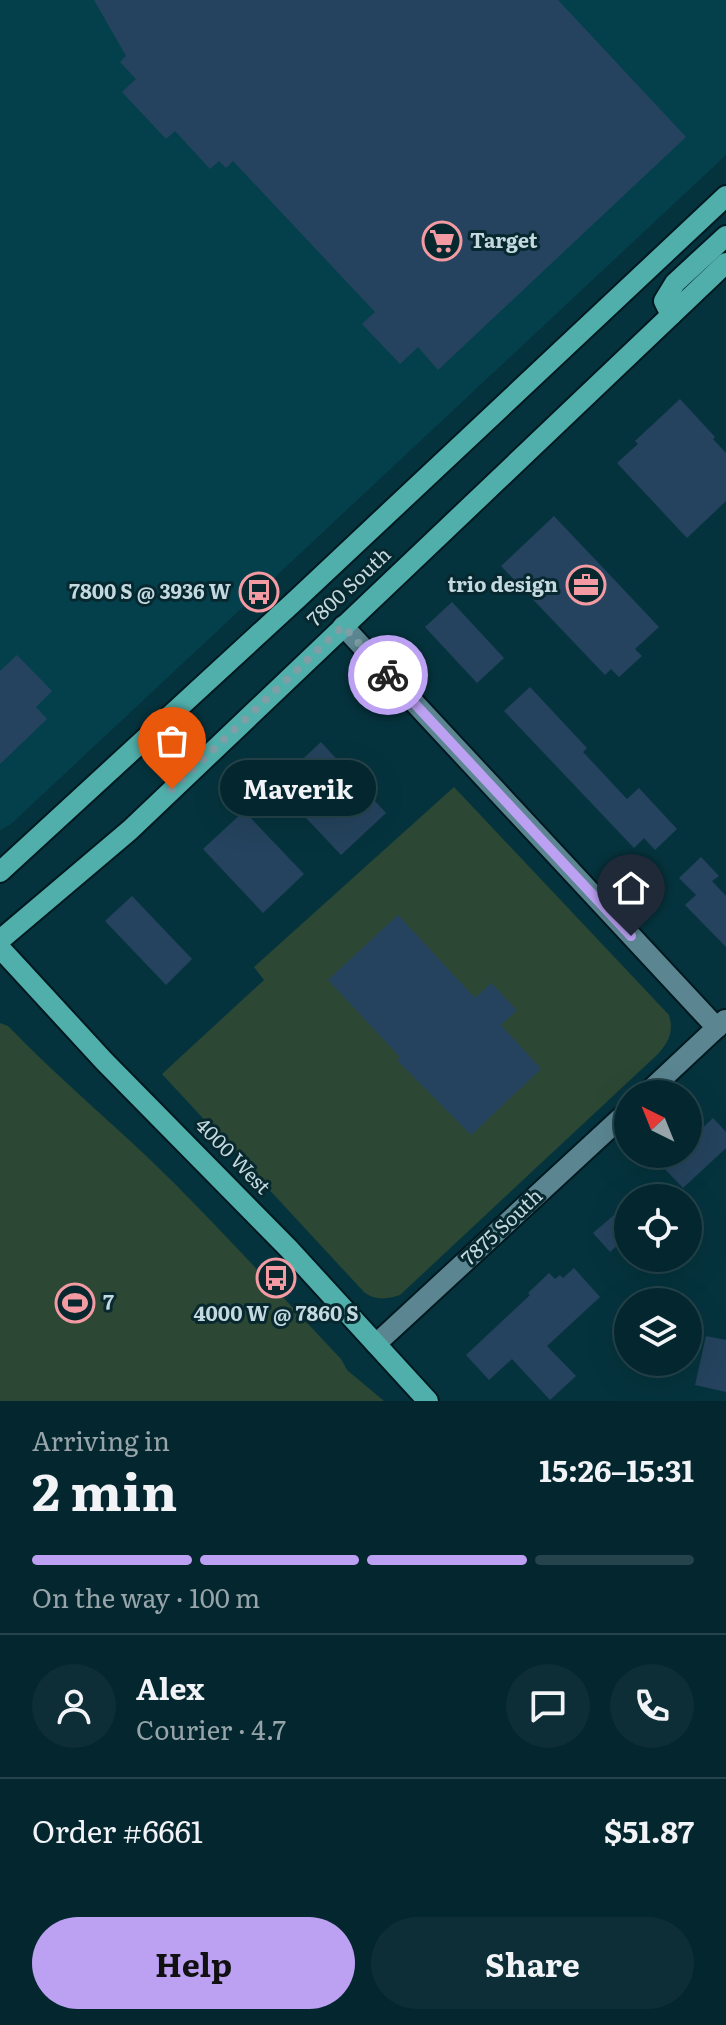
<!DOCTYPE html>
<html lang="en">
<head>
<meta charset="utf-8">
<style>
	:root { --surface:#04262e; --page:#0d2e36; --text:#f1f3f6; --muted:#97a5aa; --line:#25434a; --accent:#bca0f2 }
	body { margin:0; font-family:Literata,serif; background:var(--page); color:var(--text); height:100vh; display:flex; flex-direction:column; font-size:30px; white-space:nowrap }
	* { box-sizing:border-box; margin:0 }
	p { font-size:26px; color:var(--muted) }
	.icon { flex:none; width:44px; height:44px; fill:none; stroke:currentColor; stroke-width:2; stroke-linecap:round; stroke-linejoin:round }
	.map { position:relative; height:1401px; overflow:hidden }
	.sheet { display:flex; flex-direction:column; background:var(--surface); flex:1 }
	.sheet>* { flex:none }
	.needle { width:52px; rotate:317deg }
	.controls { position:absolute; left:614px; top:1080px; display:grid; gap:16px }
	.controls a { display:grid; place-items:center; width:88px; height:88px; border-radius:50%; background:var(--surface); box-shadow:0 8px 32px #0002,0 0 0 2px var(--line); font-size:40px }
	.pin { position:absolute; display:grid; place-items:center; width:68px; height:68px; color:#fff; margin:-82px -34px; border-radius:50% 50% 50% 0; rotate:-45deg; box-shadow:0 0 8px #0007 }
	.pin .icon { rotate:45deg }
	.courier { position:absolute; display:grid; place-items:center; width:80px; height:80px; margin:-40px; border:6px solid #bca0f2; border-radius:50%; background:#fff; color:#222; box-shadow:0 2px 10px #0007 }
	.bubble { position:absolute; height:56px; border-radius:28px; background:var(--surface); box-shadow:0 8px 32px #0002,0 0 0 2px var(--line); font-size:26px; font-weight:700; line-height:56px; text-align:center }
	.summary em { font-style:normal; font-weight:700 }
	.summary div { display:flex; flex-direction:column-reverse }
	.summary { display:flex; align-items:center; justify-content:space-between; height:136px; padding:0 32px }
	h1 { font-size:52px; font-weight:700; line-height:60px }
	.bar { display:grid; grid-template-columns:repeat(4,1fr); gap:12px 8px; align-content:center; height:96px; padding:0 32px }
	.bar i { height:10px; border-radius:6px; background:var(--line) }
	.bar .active { background:var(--accent) }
	.bar p { grid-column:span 4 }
	.line { display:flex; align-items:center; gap:20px; padding:0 32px; border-top:2px solid var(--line) }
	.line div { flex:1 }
	.round { display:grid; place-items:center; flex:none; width:84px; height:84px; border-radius:42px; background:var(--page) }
	.action { display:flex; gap:16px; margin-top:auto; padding:16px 32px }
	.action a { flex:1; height:92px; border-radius:48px; background:var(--accent); color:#111; font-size:32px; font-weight:700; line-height:92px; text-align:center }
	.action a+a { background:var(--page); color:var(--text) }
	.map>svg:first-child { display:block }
	.built { fill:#04404c }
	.green { fill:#2c4734 }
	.building { fill:#25435e }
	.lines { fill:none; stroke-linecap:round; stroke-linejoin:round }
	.minor-casing { stroke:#001921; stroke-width:24 }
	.major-casing { stroke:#001921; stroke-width:24 }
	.minor { stroke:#5b8691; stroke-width:20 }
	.major { stroke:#51afab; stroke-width:20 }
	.done { stroke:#809ea6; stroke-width:8; stroke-dasharray:0 14.4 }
	.route { stroke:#bca0f2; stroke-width:10 }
	.labels { text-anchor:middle; stroke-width:6; stroke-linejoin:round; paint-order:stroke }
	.poi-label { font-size:20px; font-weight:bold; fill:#c3d8df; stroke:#07282f; text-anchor:start }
	.street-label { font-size:20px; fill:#c3d8df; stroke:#07282f }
</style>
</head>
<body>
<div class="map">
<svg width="726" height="1401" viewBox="0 0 726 1401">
	<rect width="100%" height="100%" fill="#05333d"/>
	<!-- built -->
	<polygon class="built" points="0,0 726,0 726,155 11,824 0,830"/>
	<!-- green -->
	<g class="green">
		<path d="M454,787L669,1015C674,1032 669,1041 658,1054L400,1295C388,1299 375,1301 364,1292L162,1074L264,980L254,967Z"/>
		<path d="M0,1023L8,1026C61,1081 119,1128 173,1182C230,1239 285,1300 341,1359L347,1370L384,1401H0Z"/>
	</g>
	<!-- building -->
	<g class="building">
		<polygon points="94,0 558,0 686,137 438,370 418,347 400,364 362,324 375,312 233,161 226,168 219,161 210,169 175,131 166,139 122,92 136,79 120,62 126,56"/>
		<polygon points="680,399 715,437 713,439 726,453 726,501 687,538 617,463 638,444 635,441"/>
		<polygon points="554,516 659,627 635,649 642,656 619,677 611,669 605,675 501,566"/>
		<polygon points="452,602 504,658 477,683 425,627"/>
		<polygon points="17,655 52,691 36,707 47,719 0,764 0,671"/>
		<polygon points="530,687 587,748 583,752 627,799 639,788 677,829 655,850 644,838 634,848 504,711"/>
		<polygon points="321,742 386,813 341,855 275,785"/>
		<polygon points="244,811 304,874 263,913 203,849"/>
		<polygon points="701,857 719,876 712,881 726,896 726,947 685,905 696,895 679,878"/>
		<polygon points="132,896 192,959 166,985 105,921"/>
		<polygon points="398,915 475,998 491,983 517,1010 501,1025 541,1069 471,1135 397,1060 400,1057 328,980"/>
		<polygon points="713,1118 726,1132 726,1148 683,1188 662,1166 675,1154 688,1154 688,1142"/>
		<polygon points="614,1215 628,1230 628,1236 610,1252 593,1233"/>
		<polygon points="574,1268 600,1297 547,1346 576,1376 550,1400 512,1359 489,1380 466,1355 530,1295 528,1293 549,1273 555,1279 560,1275 563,1278"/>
		<polygon points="706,1336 726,1340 726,1392 695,1385"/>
	</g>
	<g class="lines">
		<!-- minor casing -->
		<g class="minor-casing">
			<g id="minor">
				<polyline points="343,626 717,1028"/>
				<polyline points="646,1094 725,1020"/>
				<polyline points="376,1344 628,1111"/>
			</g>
		</g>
		<!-- major casing -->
		<g class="major-casing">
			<g id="major">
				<polyline points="671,315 664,301 675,283 726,236"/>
				<polyline points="0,872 297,599 726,196"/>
				<polyline points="0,940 130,830 726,263"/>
				<polyline points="0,948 104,1061 289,1249 428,1401"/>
			</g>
		</g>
		<!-- minor -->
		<use href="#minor" class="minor"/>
		<!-- major -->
		<use href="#major" class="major"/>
	</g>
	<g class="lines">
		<!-- done -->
		<polyline class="done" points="172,789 343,626 388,675"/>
		<!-- route -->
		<polyline class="route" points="388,675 631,936"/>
	</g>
	<!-- icons -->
	<defs>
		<g id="supermarket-ring" transform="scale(2)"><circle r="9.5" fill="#07282f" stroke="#f49aa2" stroke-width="1.5"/><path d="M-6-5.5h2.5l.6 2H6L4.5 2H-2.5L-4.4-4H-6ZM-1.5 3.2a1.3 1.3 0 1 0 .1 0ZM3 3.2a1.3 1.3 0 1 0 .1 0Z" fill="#f49aa2"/></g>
		<g id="office-ring" transform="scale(2)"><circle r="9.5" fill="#07282f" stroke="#f49aa2" stroke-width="1.5"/><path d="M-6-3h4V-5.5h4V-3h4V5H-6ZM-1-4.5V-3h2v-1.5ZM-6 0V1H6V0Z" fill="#f49aa2"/></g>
		<g id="bus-ring" transform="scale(2)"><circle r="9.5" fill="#07282f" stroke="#f49aa2" stroke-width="1.5"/><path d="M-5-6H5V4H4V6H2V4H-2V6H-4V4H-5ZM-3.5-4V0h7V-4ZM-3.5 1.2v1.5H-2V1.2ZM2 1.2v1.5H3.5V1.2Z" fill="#f49aa2"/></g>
		<g id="stadium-ring" transform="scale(2)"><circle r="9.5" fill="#07282f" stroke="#f49aa2" stroke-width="1.5"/><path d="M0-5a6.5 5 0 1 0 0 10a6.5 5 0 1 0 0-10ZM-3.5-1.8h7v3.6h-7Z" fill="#f49aa2"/></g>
	</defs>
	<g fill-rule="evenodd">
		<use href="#supermarket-ring" x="442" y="241"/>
		<use href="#office-ring" x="586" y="585"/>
		<use href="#bus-ring" x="259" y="592"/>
		<use href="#bus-ring" x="276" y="1278"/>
		<use href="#stadium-ring" x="75" y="1303"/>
	</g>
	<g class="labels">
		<!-- poi labels -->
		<g class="poi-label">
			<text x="470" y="248">Target</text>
			<text x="558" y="592" text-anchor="end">trio design</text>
			<text x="231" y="599" text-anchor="end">7800 S @ 3936 W</text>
			<text x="103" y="1310">7</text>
			<text x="276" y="1321" text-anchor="middle">4000 W @ 7860 S</text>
		</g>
		<!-- street labels -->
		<g class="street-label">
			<text transform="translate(349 587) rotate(-43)" y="7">7800 South</text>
			<text transform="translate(233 1156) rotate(46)" y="7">4000 West</text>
			<text transform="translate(502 1227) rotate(-43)" y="7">7875 South</text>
		</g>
	</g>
</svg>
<div class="controls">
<a><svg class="needle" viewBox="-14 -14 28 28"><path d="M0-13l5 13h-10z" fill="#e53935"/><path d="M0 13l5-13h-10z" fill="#97a5aa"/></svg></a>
<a><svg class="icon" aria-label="locate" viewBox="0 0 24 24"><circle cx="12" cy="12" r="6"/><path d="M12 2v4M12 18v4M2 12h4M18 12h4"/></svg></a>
<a><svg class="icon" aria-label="layers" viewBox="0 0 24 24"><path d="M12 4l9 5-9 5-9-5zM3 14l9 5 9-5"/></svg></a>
</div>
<div class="pin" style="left:172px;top:789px;background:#ea580c"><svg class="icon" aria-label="bag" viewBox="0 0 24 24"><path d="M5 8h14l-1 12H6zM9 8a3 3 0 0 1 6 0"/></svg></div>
<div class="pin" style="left:631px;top:936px;background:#1f2937"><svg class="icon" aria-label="home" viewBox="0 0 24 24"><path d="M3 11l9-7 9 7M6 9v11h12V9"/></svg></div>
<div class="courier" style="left:388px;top:675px"><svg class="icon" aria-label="bike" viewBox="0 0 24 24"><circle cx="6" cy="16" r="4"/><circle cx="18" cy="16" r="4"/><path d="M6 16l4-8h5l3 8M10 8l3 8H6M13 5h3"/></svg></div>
<div class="bubble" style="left:220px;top:760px;width:156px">Maverik</div>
</div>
<section class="sheet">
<div class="summary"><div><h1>2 min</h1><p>Arriving in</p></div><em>15:26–15:31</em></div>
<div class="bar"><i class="active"></i><i class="active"></i><i class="active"></i><i></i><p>On the way · 100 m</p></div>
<div class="line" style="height:144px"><a class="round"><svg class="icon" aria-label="person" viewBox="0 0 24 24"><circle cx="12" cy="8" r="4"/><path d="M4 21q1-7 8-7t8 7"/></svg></a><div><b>Alex</b><p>Courier · 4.7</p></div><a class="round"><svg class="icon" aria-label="chat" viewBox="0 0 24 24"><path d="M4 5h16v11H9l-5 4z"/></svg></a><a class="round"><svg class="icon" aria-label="phone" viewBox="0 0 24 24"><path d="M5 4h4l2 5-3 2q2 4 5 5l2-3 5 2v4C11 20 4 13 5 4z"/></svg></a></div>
<div class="line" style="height:104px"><div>Order #6661</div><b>$51.87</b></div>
<div class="action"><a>Help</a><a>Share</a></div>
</section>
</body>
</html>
